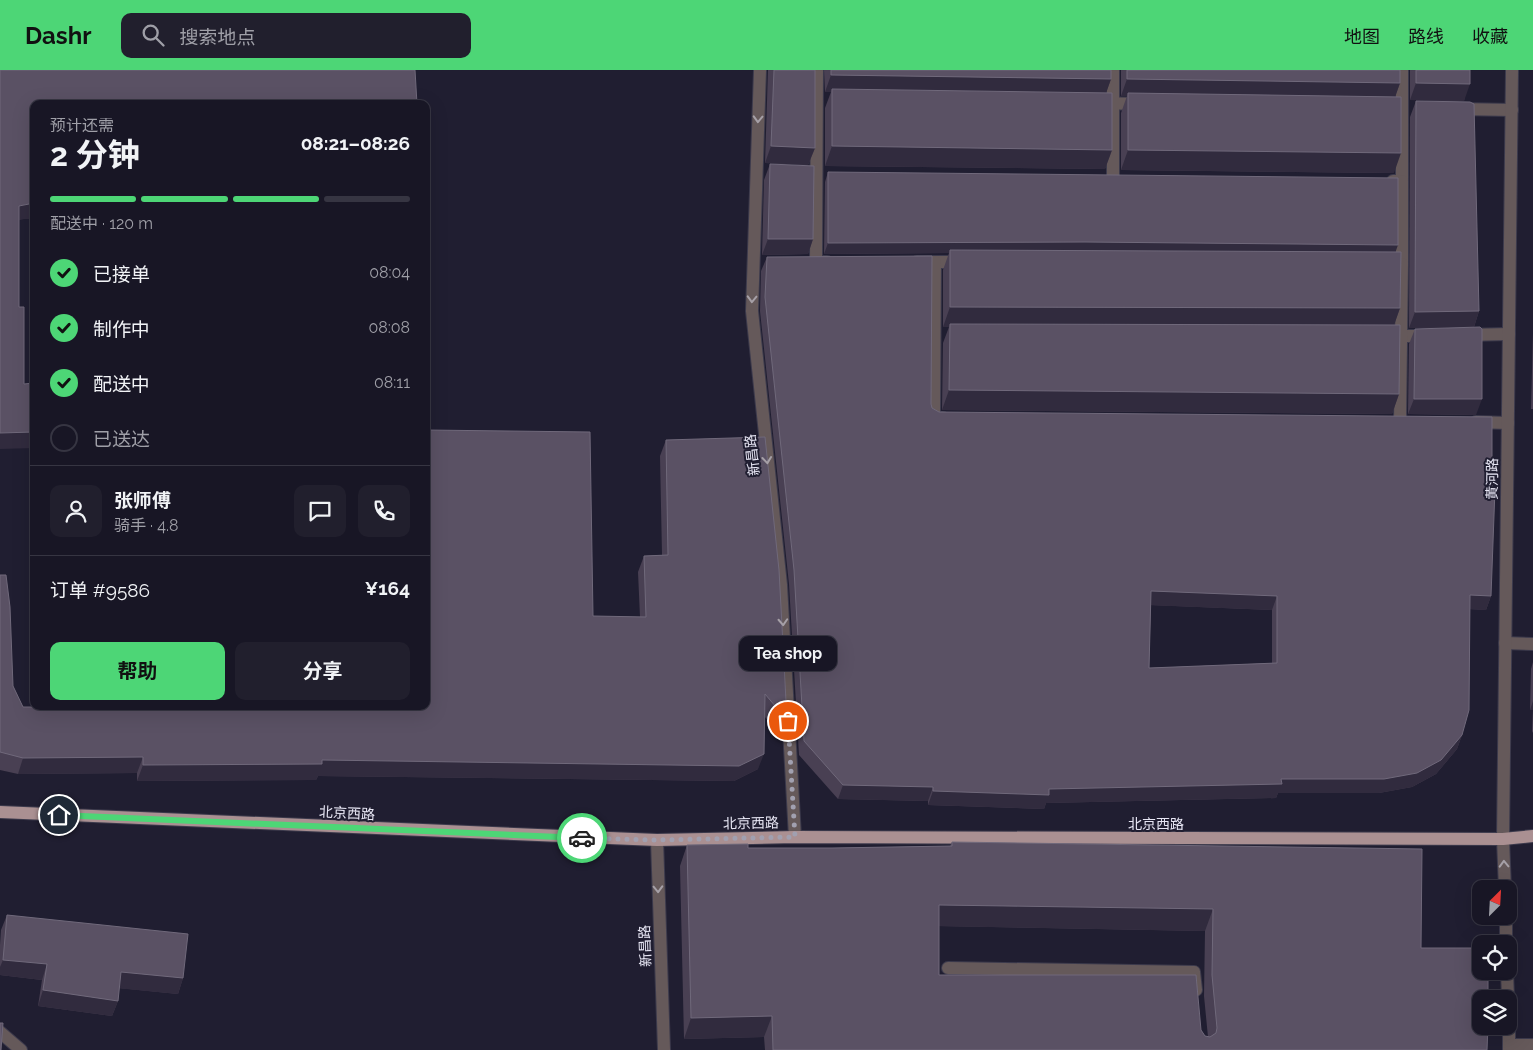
<!DOCTYPE html>
<html lang="zh">
<head>
<meta charset="utf-8">
<style>
	:root { --surface:#181625; --page:#211f2d; --text:#f1f3f6; --muted:#9f9fa7; --line:#363542; --accent:#4dd676 }
	body { margin:0; font-family:Raleway,"Noto Sans SC",sans-serif; background:var(--page); color:var(--text); height:100vh; display:flex; flex-direction:column; font-size:19px; white-space:nowrap }
	* { box-sizing:border-box; margin:0 }
	p { font-size:16px; color:var(--muted) }
	.icon { flex:none; width:28px; height:28px; fill:none; stroke:currentColor; stroke-width:2; stroke-linecap:round; stroke-linejoin:round }
	.map { position:relative; flex:1; overflow:hidden }
	.side { position:absolute; left:30px; top:30px; width:400px; height:610px; display:flex; flex-direction:column; background:var(--surface); border-radius:10px; box-shadow:0 5px 20px #0002,0 0 0 1px var(--line) }
	.side>* { flex:none }
	.needle { width:32px; rotate:24deg }
	.buttons { position:absolute; left:1472px; top:810px; display:grid; gap:10px }
	.buttons a { display:grid; place-items:center; width:45px; height:45px; border-radius:10px; background:var(--surface); box-shadow:0 5px 20px #0002,0 0 0 1px var(--line); font-size:25px }
	.pin { position:absolute; display:grid; place-items:center; width:42px; height:42px; color:#fff; margin:-21px; border:2px solid #fff; border-radius:50%; box-shadow:0 1px 5px #0007 }
	.courier { position:absolute; display:grid; place-items:center; width:50px; height:50px; margin:-25px; border:4px solid #4dd676; border-radius:50%; background:#fff; color:#222; box-shadow:0 1px 6px #0007 }
	.bubble { position:absolute; height:35px; border-radius:10px; background:var(--surface); box-shadow:0 5px 20px #0002,0 0 0 1px var(--line); font-size:16px; font-weight:700; line-height:35px; text-align:center }
	.head em { font-style:normal; font-weight:700 }
	.head div { display:flex; flex-direction:column-reverse }
	.head { display:flex; align-items:center; justify-content:space-between; height:85px; padding:0 20px }
	h1 { font-size:32px; font-weight:700; line-height:38px }
	.bar { display:grid; grid-template-columns:repeat(4,1fr); gap:8px 5px; align-content:center; height:60px; padding:0 20px }
	.bar i { height:6px; border-radius:4px; background:var(--line) }
	.bar .current { background:var(--accent) }
	.bar p { grid-column:span 4 }
	.line { display:flex; align-items:center; gap:12px; padding:0 20px; border-top:1px solid var(--line) }
	.line div { flex:1 }
	.round { display:grid; place-items:center; flex:none; width:52px; height:52px; border-radius:10px; background:var(--page) }
	ol { padding:0 20px; list-style:none }
	li { display:flex; align-items:center; gap:15px; height:55px }
	li p { margin-inline-start:auto }
	li .icon { padding:5px; border-radius:50%; background:var(--accent); color:#111; stroke-width:4 }
	li:last-child { color:var(--muted) }
	li i { width:28px; height:28px; border:2px solid var(--line); border-radius:50% }
	.cta { display:flex; gap:10px; margin-top:auto; padding:10px 20px }
	.cta a { flex:1; height:58px; border-radius:10px; background:var(--accent); color:#111; font-size:20px; font-weight:700; line-height:58px; text-align:center }
	.cta a+a { background:var(--page); color:var(--text) }
	header { display:flex; align-items:center; gap:30px; box-sizing:border-box; height:70px; padding:0 25px; background:var(--accent); color:#111 }
	header strong { font-size:24px }
	nav { display:flex; gap:28px; margin-inline-start:auto; font-size:18px }
	.search { width:350px; height:45px; background:var(--page); display:flex; align-items:center; gap:12px; box-sizing:border-box; padding:0 18px; border-radius:10px; color:var(--muted); font-size:19px }
	.map>svg:first-child { display:block }
	.lines { fill:none; stroke-linecap:round; stroke-linejoin:round }
	.minor-casing { stroke:#3c3a4c; stroke-width:14 }
	.major-casing { stroke:#3c3a4c; stroke-width:14 }
	.minor { stroke:#65595a; stroke-width:12 }
	.major { stroke:#aa9092; stroke-width:12 }
	.wall { fill:#494053; fill-rule:evenodd }
	.shaded-wall { fill:#312b3e }
	.building { fill:#5a5164; stroke:#70697b; fill-rule:evenodd }
	.oneway { stroke:#a6a0a7 }
	.done { stroke:#a1a0b0; stroke-width:5; stroke-dasharray:0 9 }
	.route { stroke:#4dd676; stroke-width:6 }
	.labels { text-anchor:middle; stroke-width:4; stroke-linejoin:round; paint-order:stroke }
	.street-label { font-size:14px; fill:#e7e6f4; stroke:#201e31 }
</style>
</head>
<body>
<header>
<strong>Dashr</strong>
<div class="search"><svg class="icon" aria-label="search" viewBox="0 0 24 24"><circle cx="10" cy="10" r="6"/><path d="M15 15l6 6"/></svg>搜索地点</div>
<nav><a>地图</a><a>路线</a><a>收藏</a></nav>
</header>
<div class="map">
<svg width="1533" height="980" viewBox="0 0 1533 980">
	<rect width="100%" height="100%" fill="#201e31"/>
	<g class="lines">
		<!-- minor casing -->
		<g class="minor-casing">
			<g id="minor">
				<polyline points="760,0 752,241 781,515 795,767"/>
				<polyline points="817,0 816,192 827,192"/>
				<polyline points="1097,33 1142,34"/>
				<polyline points="1459,39 1512,40"/>
				<polyline points="1113,108 1113,0"/>
				<polyline points="1393,111 1402,111 1402,0"/>
				<polyline points="917,192 962,192"/>
				<polyline points="935,192 934,348 943,348"/>
				<polyline points="1384,194 1402,194 1402,111"/>
				<polyline points="1465,265 1509,264"/>
				<polyline points="1382,266 1427,266"/>
				<polyline points="1400,351 1402,194"/>
				<polyline points="1476,352 1508,353"/>
				<polyline points="1505,573 1533,574"/>
				<polyline points="657,770 664,980"/>
				<polyline points="1505,819 1503,769 1512,0"/>
				<polyline points="1506,846 1506,874"/>
				<polyline points="948,898 1194,902 1196,920"/>
				<polyline points="1507,901 1508,929"/>
				<polyline points="1509,948 1509,980"/>
				<polyline points="0,962 21,980"/>
				<polyline points="1510,975 1533,975"/>
			</g>
		</g>
		<!-- major casing -->
		<g class="major-casing">
			<polyline id="major" points="0,742 657,770 795,767 1503,769 1533,766"/>
		</g>
		<!-- minor -->
		<use href="#minor" class="minor"/>
		<!-- major -->
		<use href="#major" class="major"/>
	</g>
	<!-- wall -->
	<g class="wall">
		<polygon points="768,0 815,0 815,78 808,95 765,93"/>
		<polygon points="824,0 1111,0 1111,9 1106,23 1112,80 1105,99 825,96 825,38 831,22 825,22"/>
		<polygon points="1121,0 1400,0 1400,13 1395,27 1394,103 1121,100 1121,43 1127,26 1121,26"/>
		<polygon points="1410,0 1470,0 1464,31 1410,30"/>
		<polygon points="1416,31 1479,241 1474,257 1409,258 1410,47"/>
		<polygon points="770,94 813,169 808,184 762,185 764,110"/>
		<polygon points="828,102 1395,182 1400,238 1394,255 1399,324 1392,344 942,340 943,273 949,257 943,257 943,200 949,183 824,184 825,112"/>
		<path d="M767,187L931,334L932,338L939,342L1491,526L1486,540L1470,539L1462,665L1457,679L1436,704L1412,717L1379,723H1278L1276,728L1046,733L1044,739L928,735V731L838,729L799,685L789,514L760,241L761,201ZM1151,535L1272,540V593L1149,598Z"/>
		<polygon points="1415,259 1476,345 1408,344 1409,274"/>
		<polygon points="1533,263 1533,339 1531,339"/>
		<polygon points="666,370 787,650 781,665 764,646 758,699 734,711 318,706 316,710 137,711 137,703 18,704 0,700 0,505 13,616 23,637 55,637 55,636 426,636 593,546 640,547 638,502 644,486 662,485 660,386"/>
		<polygon points="1533,592 1533,663 1532,661 1533,640 1530,640 1531,599"/>
		<path d="M952,772L1421,878L1487,980H765L764,967L684,969L680,796L687,775L748,778H832L950,776ZM939,856L1205,861L1204,926L1208,967L1205,966L1201,960L939,905Z"/>
		<polygon points="7,845 183,908 178,924 119,918 118,931 112,946 38,936 42,910 0,905 0,875 1,860"/>
	</g>
	<!-- shaded-wall -->
	<g class="shaded-wall">
		<polygon points="831,5 1111,9 1105,26 832,19 831,22 825,22"/>
		<polygon points="1127,9 1400,13 1394,30 1128,23 1127,26 1121,26"/>
		<polygon points="1416,13 1470,14 1464,31 1410,30"/>
		<polygon points="771,76 815,78 808,95 765,93"/>
		<polygon points="832,76 1112,80 1105,99 825,96"/>
		<polygon points="1128,80 1401,83 1394,103 1121,100"/>
		<polygon points="29,134 34,134 34,149 24,149 13,152 19,136"/>
		<polygon points="768,169 813,169 808,184 762,185"/>
		<polygon points="1085,172 1398,175 1394,186 950,180 949,183 824,184 828,173"/>
		<polygon points="950,237 1400,238 1393,258 950,254 949,257 943,257"/>
		<polygon points="1479,241 1474,257 1409,258 1415,242"/>
		<polygon points="949,320 1399,324 1392,344 942,340"/>
		<polygon points="1414,329 1482,329 1476,345 1408,344"/>
		<polygon points="34,362 34,378 0,379 0,363"/>
		<polygon points="1151,521 1277,526 1272,540 1146,535"/>
		<polygon points="1470,525 1491,526 1486,540 1465,539"/>
		<polygon points="1533,631 1533,640 1530,640"/>
		<polygon points="1462,665 1457,679 1436,704 1412,717 1379,723 1278,723 1276,728 1046,733 1044,739 928,735 933,721 1049,719"/>
		<polygon points="764,684 758,699 734,711 318,706 316,710 137,711 143,695 322,690"/>
		<polygon points="143,687 137,703 18,704 23,688"/>
		<polygon points="843,715 933,717 928,731 838,729"/>
		<polygon points="939,835 1213,839 1205,861 931,856"/>
		<polygon points="3,890 47,894 42,910 0,905 0,897"/>
		<polygon points="121,902 183,908 178,924 116,918"/>
		<polygon points="43,920 118,931 112,946 38,936"/>
		<polygon points="772,946 764,967 684,969 691,948"/>
	</g>
	<!-- building -->
	<g class="building">
		<polygon points="0,0 415,0 417,34 34,34 34,134 29,134 19,136 19,237 24,237 24,314 34,313 34,362 0,363"/>
		<polygon points="774,0 815,0 815,78 771,76"/>
		<polygon points="831,0 1111,0 1111,9 831,5"/>
		<polygon points="1127,0 1400,0 1400,13 1127,9"/>
		<polygon points="1416,0 1470,0 1470,14 1416,13"/>
		<polygon points="832,19 1112,23 1112,80 832,76"/>
		<polygon points="1128,23 1401,27 1401,83 1128,80"/>
		<polygon points="1416,31 1470,32 1474,34 1479,241 1415,242"/>
		<polygon points="770,94 814,96 813,169 768,169"/>
		<polygon points="828,102 1398,108 1398,175 1085,172 828,173"/>
		<polygon points="950,180 1401,182 1400,238 950,237"/>
		<path d="M932,186L931,334L932,338L939,342L1492,347V419H1495L1491,526L1470,525L1469,640L1462,665L1441,690L1417,703L1384,709H1281L1282,714L1049,719V725L933,721V717L843,715L804,671L794,500L765,227L767,187ZM1151,521L1277,526V593L1149,598Z"/>
		<polygon points="950,254 1400,255 1399,324 949,320"/>
		<polygon points="1480,257 1482,259 1482,329 1414,329 1415,259"/>
		<polygon points="426,360 590,362 593,546 646,547 644,486 668,485 666,370 765,367 779,500 787,650 765,624 764,684 739,696 322,690 322,694 143,695 143,687 23,688 0,682 0,505 6,505 10,537 13,616 23,637 61,637 61,636 426,636"/>
		<path d="M952,772L1422,779L1421,878H1481V901H1488V929H1481V956H1488L1487,980H773L772,946L691,948L687,775L748,774V778H832L952,776ZM939,835L1213,839L1212,905L1217,958L1216,963L1210,967L1205,966L1201,960L1196,905H939Z"/>
		<polygon points="7,845 188,864 183,908 121,902 118,931 43,920 47,894 3,890"/>
		<polygon points="0,953 3,953 1,980 0,980"/>
	</g>
	<!-- one-way arrows -->
	<defs><path id="oneway-chevron" d="M-2-3.5L2.5 0L-2 3.5" fill="none" stroke-width="1.6" stroke-linecap="round" stroke-linejoin="round" transform="scale(1.25)"/></defs>
	<g class="oneway">
		<use href="#oneway-chevron" transform="translate(758 49) rotate(92)"/>
		<use href="#oneway-chevron" transform="translate(752 229) rotate(92)"/>
		<use href="#oneway-chevron" transform="translate(767 390) rotate(84)"/>
		<use href="#oneway-chevron" transform="translate(783 552) rotate(87)"/>
		<use href="#oneway-chevron" transform="translate(1504 794) rotate(-92)"/>
		<use href="#oneway-chevron" transform="translate(658 819) rotate(88)"/>
	</g>
	<g class="lines">
		<!-- done -->
		<polyline class="done" points="582,768 657,770 795,767 788,651"/>
		<!-- route -->
		<polyline class="route" points="59,745 582,768"/>
	</g>
	<g class="labels">
		<!-- street labels -->
		<g class="street-label">
			<text transform="translate(752 385) rotate(-96)" y="5">新昌路</text>
			<text transform="translate(1492 409) rotate(-89)" y="5">黄河路</text>
			<text transform="translate(347 743) rotate(3)" y="5">北京西路</text>
			<text transform="translate(751 753) rotate(-1)" y="5">北京西路</text>
			<text x="1156" y="759">北京西路</text>
			<text transform="translate(645 876) rotate(-92)" y="5">新昌路</text>
		</g>
	</g>
</svg>
<div class="buttons">
<a><svg class="needle" viewBox="-14 -14 28 28"><path d="M0-13l5 13h-10z" fill="#e53935"/><path d="M0 13l5-13h-10z" fill="#9f9fa7"/></svg></a>
<a><svg class="icon" aria-label="locate" viewBox="0 0 24 24"><circle cx="12" cy="12" r="6"/><path d="M12 2v4M12 18v4M2 12h4M18 12h4"/></svg></a>
<a><svg class="icon" aria-label="layers" viewBox="0 0 24 24"><path d="M12 4l9 5-9 5-9-5zM3 14l9 5 9-5"/></svg></a>
</div>
<div class="pin" style="left:788px;top:651px;background:#ea580c"><svg class="icon" aria-label="bag" viewBox="0 0 24 24"><path d="M5 8h14l-1 12H6zM9 8a3 3 0 0 1 6 0"/></svg></div>
<div class="pin" style="left:59px;top:745px;background:#1f2937"><svg class="icon" aria-label="home" viewBox="0 0 24 24"><path d="M3 11l9-7 9 7M6 9v11h12V9"/></svg></div>
<div class="courier" style="left:582px;top:768px"><svg class="icon" aria-label="car" viewBox="0 0 24 24"><path d="M5 17H2v-5l4-1 3-4h7l3 4 3 1v5h-3M9 17h6M6 11h13"/><circle cx="7" cy="17" r="2"/><circle cx="17" cy="17" r="2"/></svg></div>
<div class="bubble" style="left:739px;top:566px;width:98px">Tea shop</div>
<section class="side">
<div class="head"><div><h1>2 分钟</h1><p>预计还需</p></div><em>08:21–08:26</em></div>
<div class="bar"><i class="current"></i><i class="current"></i><i class="current"></i><i></i><p>配送中 · 120 m</p></div>
<ol>
<li><svg class="icon" aria-label="check" viewBox="0 0 24 24"><path d="M5 12l5 5 9-10"/></svg>已接单<p>08:04</p></li>
<li><svg class="icon" aria-label="check" viewBox="0 0 24 24"><path d="M5 12l5 5 9-10"/></svg>制作中<p>08:08</p></li>
<li><svg class="icon" aria-label="check" viewBox="0 0 24 24"><path d="M5 12l5 5 9-10"/></svg>配送中<p>08:11</p></li>
<li><i></i>已送达</li>
</ol>
<div class="line" style="height:90px"><a class="round"><svg class="icon" aria-label="person" viewBox="0 0 24 24"><circle cx="12" cy="8" r="4"/><path d="M4 21q1-7 8-7t8 7"/></svg></a><div><b>张师傅</b><p>骑手 · 4.8</p></div><a class="round"><svg class="icon" aria-label="chat" viewBox="0 0 24 24"><path d="M4 5h16v11H9l-5 4z"/></svg></a><a class="round"><svg class="icon" aria-label="phone" viewBox="0 0 24 24"><path d="M5 4h4l2 5-3 2q2 4 5 5l2-3 5 2v4C11 20 4 13 5 4z"/></svg></a></div>
<div class="line" style="height:65px"><div>订单 #9586</div><b>¥164</b></div>
<div class="cta"><a>帮助</a><a>分享</a></div>
</section>
</div>
</body>
</html>
